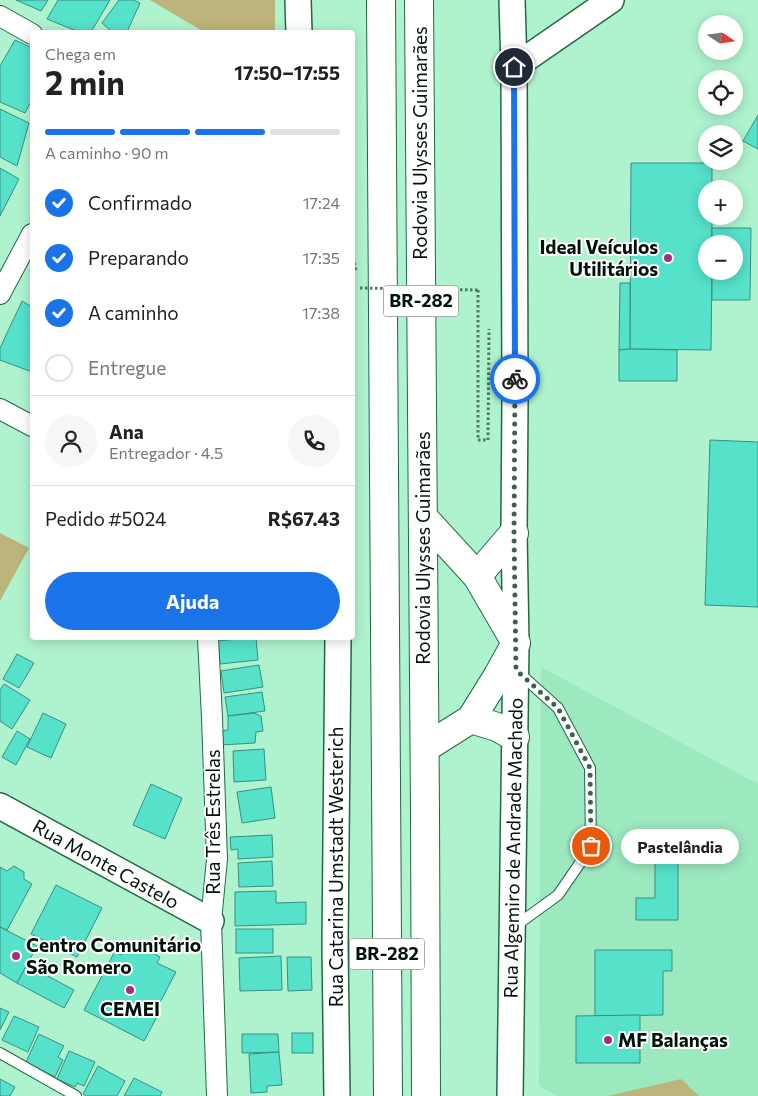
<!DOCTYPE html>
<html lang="pt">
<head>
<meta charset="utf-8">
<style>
	:root { --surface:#fff; --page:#f6f6f6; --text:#222; --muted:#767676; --line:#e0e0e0; --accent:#1a73e8 }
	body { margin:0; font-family:Commissioner,sans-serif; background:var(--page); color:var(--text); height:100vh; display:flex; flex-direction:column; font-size:19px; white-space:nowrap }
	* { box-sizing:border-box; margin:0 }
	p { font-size:16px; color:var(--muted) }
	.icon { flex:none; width:28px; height:28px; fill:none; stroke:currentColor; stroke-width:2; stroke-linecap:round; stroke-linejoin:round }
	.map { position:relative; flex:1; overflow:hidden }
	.side { position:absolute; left:30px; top:30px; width:325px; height:610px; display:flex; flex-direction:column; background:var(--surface); border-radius:5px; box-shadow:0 2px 12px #0003 }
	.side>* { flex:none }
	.needle { width:32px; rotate:103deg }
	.fabs { position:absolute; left:698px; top:15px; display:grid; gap:10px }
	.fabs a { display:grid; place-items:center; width:45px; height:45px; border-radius:50%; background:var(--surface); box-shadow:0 2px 12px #0003; font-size:25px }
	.pin { position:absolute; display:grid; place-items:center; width:42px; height:42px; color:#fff; margin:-21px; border:2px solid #fff; border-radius:50%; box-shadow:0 1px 5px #0007 }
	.courier { position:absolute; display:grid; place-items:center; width:50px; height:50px; margin:-25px; border:4px solid #1a73e8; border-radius:50%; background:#fff; color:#222; box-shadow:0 1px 6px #0007 }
	.bubble { position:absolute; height:35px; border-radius:18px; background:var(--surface); box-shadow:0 2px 12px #0003; font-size:16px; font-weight:700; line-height:35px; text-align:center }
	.headline em { font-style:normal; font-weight:700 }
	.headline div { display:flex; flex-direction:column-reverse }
	.headline { display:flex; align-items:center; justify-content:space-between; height:85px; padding:0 15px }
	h1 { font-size:32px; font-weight:700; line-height:38px }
	.bar { display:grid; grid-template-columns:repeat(4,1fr); gap:8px 5px; align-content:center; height:60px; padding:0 15px }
	.bar i { height:6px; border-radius:4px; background:var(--line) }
	.bar .current { background:var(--accent) }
	.bar p { grid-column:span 4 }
	.line { display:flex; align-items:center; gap:12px; padding:0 15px; border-top:1px solid var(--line) }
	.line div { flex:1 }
	.round { display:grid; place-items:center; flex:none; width:52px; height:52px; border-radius:26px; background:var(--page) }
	ol { padding:0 15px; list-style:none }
	li { display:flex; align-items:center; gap:15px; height:55px }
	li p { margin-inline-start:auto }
	li .icon { padding:5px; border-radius:50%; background:var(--accent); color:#fff; stroke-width:4 }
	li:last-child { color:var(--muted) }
	li i { width:28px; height:28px; border:2px solid var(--line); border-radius:50% }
	.action { display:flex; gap:10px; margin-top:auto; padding:10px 15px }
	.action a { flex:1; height:58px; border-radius:30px; background:var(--accent); color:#fff; font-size:20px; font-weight:700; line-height:58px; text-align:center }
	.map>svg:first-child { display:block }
	.built { fill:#9ce8bf }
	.green { fill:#bdb47b }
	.building { fill:#55e1ca; stroke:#398f81 }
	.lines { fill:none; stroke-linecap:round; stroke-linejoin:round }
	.service-casing { stroke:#226748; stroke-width:12 }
	.minor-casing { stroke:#226748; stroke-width:22 }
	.tertiary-casing { stroke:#226748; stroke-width:28 }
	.trunk-casing { stroke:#226748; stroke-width:30 }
	.path { stroke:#4f7861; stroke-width:3; stroke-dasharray:2.5 2.5; stroke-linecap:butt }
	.service { stroke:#fff; stroke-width:10 }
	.minor { stroke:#fff; stroke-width:20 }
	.tertiary { stroke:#fff; stroke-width:25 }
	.trunk { stroke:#fff; stroke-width:28 }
	.path-bridge { stroke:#4f7861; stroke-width:3; stroke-dasharray:2.5 2.5; stroke-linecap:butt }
	.done { stroke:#3d614d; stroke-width:5; stroke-dasharray:0 9 }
	.route { stroke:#1a73e8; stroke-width:6 }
	.poi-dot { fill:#a32c84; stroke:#fff; stroke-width:2 }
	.labels { text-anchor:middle; stroke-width:4; stroke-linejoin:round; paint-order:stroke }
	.shield { fill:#fff; stroke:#4c5951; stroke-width:1 }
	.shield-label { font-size:18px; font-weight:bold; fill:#001207 }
	.street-label { font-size:19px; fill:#001207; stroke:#fff }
	.poi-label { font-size:19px; font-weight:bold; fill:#001207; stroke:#fff; text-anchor:start }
</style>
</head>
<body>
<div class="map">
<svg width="758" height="1096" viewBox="0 0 758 1096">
	<rect width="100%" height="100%" fill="#aef3ce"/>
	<!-- built -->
	<polygon class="built" points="541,667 758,784 758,1096 558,1096 539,1086"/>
	<!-- green -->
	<g class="green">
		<polygon points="150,0 275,0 275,32 204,32"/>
		<polygon points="0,533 29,548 0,601"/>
		<polygon points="681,1079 699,1096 608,1096"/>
	</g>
	<!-- building -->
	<g class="building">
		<polygon points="16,0 48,0 41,11"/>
		<polygon points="58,0 110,0 91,32 79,32 47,19"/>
		<polygon points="119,0 134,0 140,3 127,32 112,32 102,23"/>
		<polygon points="15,40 32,48 32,100 25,113 0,102 0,66"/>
		<polygon points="0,109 29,123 17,166 0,157"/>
		<polygon points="758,115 758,149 743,141"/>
		<polygon points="631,163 712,163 712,189 706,189 706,216 712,216 712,244 706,244 706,271 712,271 711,350 630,349"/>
		<polygon points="0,168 19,179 0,216"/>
		<polygon points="712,228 751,228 750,300 712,300 712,271 734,271 734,244 712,244"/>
		<polygon points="620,283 630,283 630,349 619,350"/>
		<polygon points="22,301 32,307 32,372 0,360 0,348"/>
		<polygon points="630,349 677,350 677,381 619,381 619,350"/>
		<polygon points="710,440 758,442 758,607 705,605"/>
		<polygon points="247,638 256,638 258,660 220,664 218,641"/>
		<polygon points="17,654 34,663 19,688 3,679"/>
		<polygon points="259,665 263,687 224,693 221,671"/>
		<polygon points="4,684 30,700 12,729 0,721 0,690"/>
		<polygon points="262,692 265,711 228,716 225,697"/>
		<polygon points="43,713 66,724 51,758 27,747"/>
		<polygon points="254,713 261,716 263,731 256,732 255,743 220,745 220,731 228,730 228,716"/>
		<polygon points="17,731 30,739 16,765 2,757"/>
		<polygon points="264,749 266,780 234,782 233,751"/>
		<polygon points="151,784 182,798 165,839 133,825"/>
		<polygon points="271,787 275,818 242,823 237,792"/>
		<polygon points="272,835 273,857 238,859 238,849 231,850 230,837"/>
		<polygon points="655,851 678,852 678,920 636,920 636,898 655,898"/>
		<polygon points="272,861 273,886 239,887 238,863"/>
		<polygon points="14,866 24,872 24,879 32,884 7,930 0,927 0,867 7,871"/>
		<polygon points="56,885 102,908 77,957 31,934"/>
		<polygon points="276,891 276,903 306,902 306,924 235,926 235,892"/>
		<polygon points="0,927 37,946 17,983 0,973"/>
		<rect x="236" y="929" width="37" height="24"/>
		<polygon points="126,945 138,951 140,946 160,957 157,963 176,972 157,1008 160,1011 144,1041 84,1010 115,951 121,955"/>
		<polygon points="595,950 672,950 672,971 663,971 663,1015 595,1016"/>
		<polygon points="281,956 282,990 240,991 239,958"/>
		<polygon points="287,957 311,957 312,990 288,991"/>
		<polygon points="27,965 74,990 64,1008 17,983"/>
		<polygon points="0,1008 9,1012 0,1030"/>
		<polygon points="640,1015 640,1063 576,1063 576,1016"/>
		<polygon points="14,1016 39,1027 28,1052 2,1040"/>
		<rect x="292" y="1033" width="21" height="20"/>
		<polygon points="39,1034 64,1046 58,1057 63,1060 55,1077 26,1062"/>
		<polygon points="242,1034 278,1034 279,1052 242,1053"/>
		<polygon points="69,1051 95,1062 84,1086 77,1083 75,1087 57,1079"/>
		<polygon points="279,1052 282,1085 267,1086 267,1092 251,1093 249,1054"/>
		<polygon points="98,1066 125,1081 117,1096 86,1096 83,1094"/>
		<polygon points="134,1078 162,1092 160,1096 124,1096"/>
		<polygon points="0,1079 15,1087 10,1096 0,1096"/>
	</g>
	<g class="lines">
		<!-- service casing -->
		<g class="service-casing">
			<g id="service">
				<polyline points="514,927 558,895 578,866 591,846 590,768 558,708 518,672"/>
				<polyline points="0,1053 76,1096"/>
			</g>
		</g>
		<!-- minor casing -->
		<g class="minor-casing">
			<g id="minor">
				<polyline points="0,16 32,34"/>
				<polyline points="0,294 32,234"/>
				<polyline points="0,409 32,426"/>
				<polyline points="208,638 212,718 217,859 211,921 217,1096"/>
			</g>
		</g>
		<!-- tertiary casing -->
		<g class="tertiary-casing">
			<g id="tertiary">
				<polyline points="298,0 299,32"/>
				<polyline points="514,67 611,0"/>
				<polyline points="0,806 211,921"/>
				<polyline points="337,1096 335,945 338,638"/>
				<polyline points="510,1096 516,643 514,533 515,399 514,67 512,0"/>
			</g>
		</g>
		<!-- trunk casing -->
		<g class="trunk-casing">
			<g id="trunk">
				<polyline points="381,0 388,1096"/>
				<polyline points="419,0 425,813 426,1096"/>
				<polyline points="423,517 477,576 516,643 497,677 471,719 425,748"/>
				<polyline points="477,576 514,533"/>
				<polyline points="471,719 497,727 515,737"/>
			</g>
		</g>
		<!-- path -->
		<g class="path">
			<polyline points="352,253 356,271"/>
			<polyline points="478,290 478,440 488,440 489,329"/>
		</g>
		<!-- service -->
		<use href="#service" class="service"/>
		<!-- minor -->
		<use href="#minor" class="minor"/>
		<!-- tertiary -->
		<use href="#tertiary" class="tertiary"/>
		<!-- trunk -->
		<use href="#trunk" class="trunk"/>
		<!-- path-bridge -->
		<polyline class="path-bridge" points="360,288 478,290"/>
	</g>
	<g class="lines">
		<!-- done -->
		<polyline class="done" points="515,379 514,533 516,670 558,708 590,768 591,846"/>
		<!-- route -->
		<polyline class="route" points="514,67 515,379"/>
	</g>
	<!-- markers -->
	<g class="poi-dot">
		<circle cx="668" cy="258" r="5"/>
		<circle cx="16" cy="956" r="5"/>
		<circle cx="130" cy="990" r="5"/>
		<circle cx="608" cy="1040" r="5"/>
	</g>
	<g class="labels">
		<!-- shield labels -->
		<g class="shield">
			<rect x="383.5" y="285.5" width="75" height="31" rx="4"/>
			<rect x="349.5" y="938.5" width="75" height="31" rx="4"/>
		</g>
		<g class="shield-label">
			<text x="421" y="307">BR-282</text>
			<text x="387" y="960">BR-282</text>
		</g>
		<!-- street labels -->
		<g class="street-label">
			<text transform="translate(420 143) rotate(-90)" y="7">Rodovia Ulysses Guimarães</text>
			<text transform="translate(423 548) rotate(-90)" y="7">Rodovia Ulysses Guimarães</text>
			<text transform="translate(213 822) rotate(-90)" y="7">Rua Três Estrelas</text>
			<text transform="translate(513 848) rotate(-89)" y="7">Rua Algemiro de Andrade Machado</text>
			<text transform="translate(106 864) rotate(29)" y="7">Rua Monte Castelo</text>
			<text transform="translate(336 867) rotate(-90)" y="7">Rua Catarina Umstadt Westerich</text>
		</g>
		<!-- poi labels -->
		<g class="poi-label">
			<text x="658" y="254" text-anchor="end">Ideal Veículos<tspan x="658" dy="22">Utilitários</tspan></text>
			<text x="26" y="952">Centro Comunitário<tspan x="26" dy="22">São Romero</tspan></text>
			<text x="130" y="1016" text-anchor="middle">CEMEI</text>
			<text x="618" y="1047">MF Balanças</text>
		</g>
	</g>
</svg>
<div class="fabs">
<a><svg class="needle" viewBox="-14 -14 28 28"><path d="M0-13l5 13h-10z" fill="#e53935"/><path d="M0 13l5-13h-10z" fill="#767676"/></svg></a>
<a><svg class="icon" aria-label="locate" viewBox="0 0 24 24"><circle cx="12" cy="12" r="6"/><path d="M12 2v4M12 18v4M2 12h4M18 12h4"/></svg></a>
<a><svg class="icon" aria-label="layers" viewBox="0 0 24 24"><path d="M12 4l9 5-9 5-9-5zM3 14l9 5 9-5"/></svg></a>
<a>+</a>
<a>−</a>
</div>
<div class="pin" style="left:591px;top:846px;background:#ea580c"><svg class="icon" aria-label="bag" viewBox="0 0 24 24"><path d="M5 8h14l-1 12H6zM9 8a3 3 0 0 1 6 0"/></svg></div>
<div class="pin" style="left:514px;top:67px;background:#1f2937"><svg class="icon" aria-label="home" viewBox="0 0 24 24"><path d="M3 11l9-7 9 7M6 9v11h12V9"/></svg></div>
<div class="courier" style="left:515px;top:379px"><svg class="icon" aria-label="bike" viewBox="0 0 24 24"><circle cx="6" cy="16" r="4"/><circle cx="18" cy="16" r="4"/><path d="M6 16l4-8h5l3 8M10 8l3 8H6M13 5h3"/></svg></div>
<div class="bubble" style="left:621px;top:829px;width:118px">Pastelândia</div>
<section class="side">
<div class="headline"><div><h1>2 min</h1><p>Chega em</p></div><em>17:50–17:55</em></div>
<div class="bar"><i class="current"></i><i class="current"></i><i class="current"></i><i></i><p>A caminho · 90 m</p></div>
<ol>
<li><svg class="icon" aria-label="check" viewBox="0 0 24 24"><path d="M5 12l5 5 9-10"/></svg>Confirmado<p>17:24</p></li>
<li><svg class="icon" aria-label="check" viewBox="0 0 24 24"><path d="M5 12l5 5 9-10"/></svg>Preparando<p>17:35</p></li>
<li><svg class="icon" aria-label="check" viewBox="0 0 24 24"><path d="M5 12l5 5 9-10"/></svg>A caminho<p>17:38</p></li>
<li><i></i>Entregue</li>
</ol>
<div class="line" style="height:90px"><a class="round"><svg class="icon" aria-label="person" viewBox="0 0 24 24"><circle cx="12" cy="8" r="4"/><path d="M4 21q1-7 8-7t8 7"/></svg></a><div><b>Ana</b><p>Entregador · 4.5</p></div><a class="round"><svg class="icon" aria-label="phone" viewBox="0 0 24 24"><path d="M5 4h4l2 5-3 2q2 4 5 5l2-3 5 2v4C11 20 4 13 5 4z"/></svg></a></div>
<div class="line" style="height:65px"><div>Pedido #5024</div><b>R$67.43</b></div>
<div class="action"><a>Ajuda</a></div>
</section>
</div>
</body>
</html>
